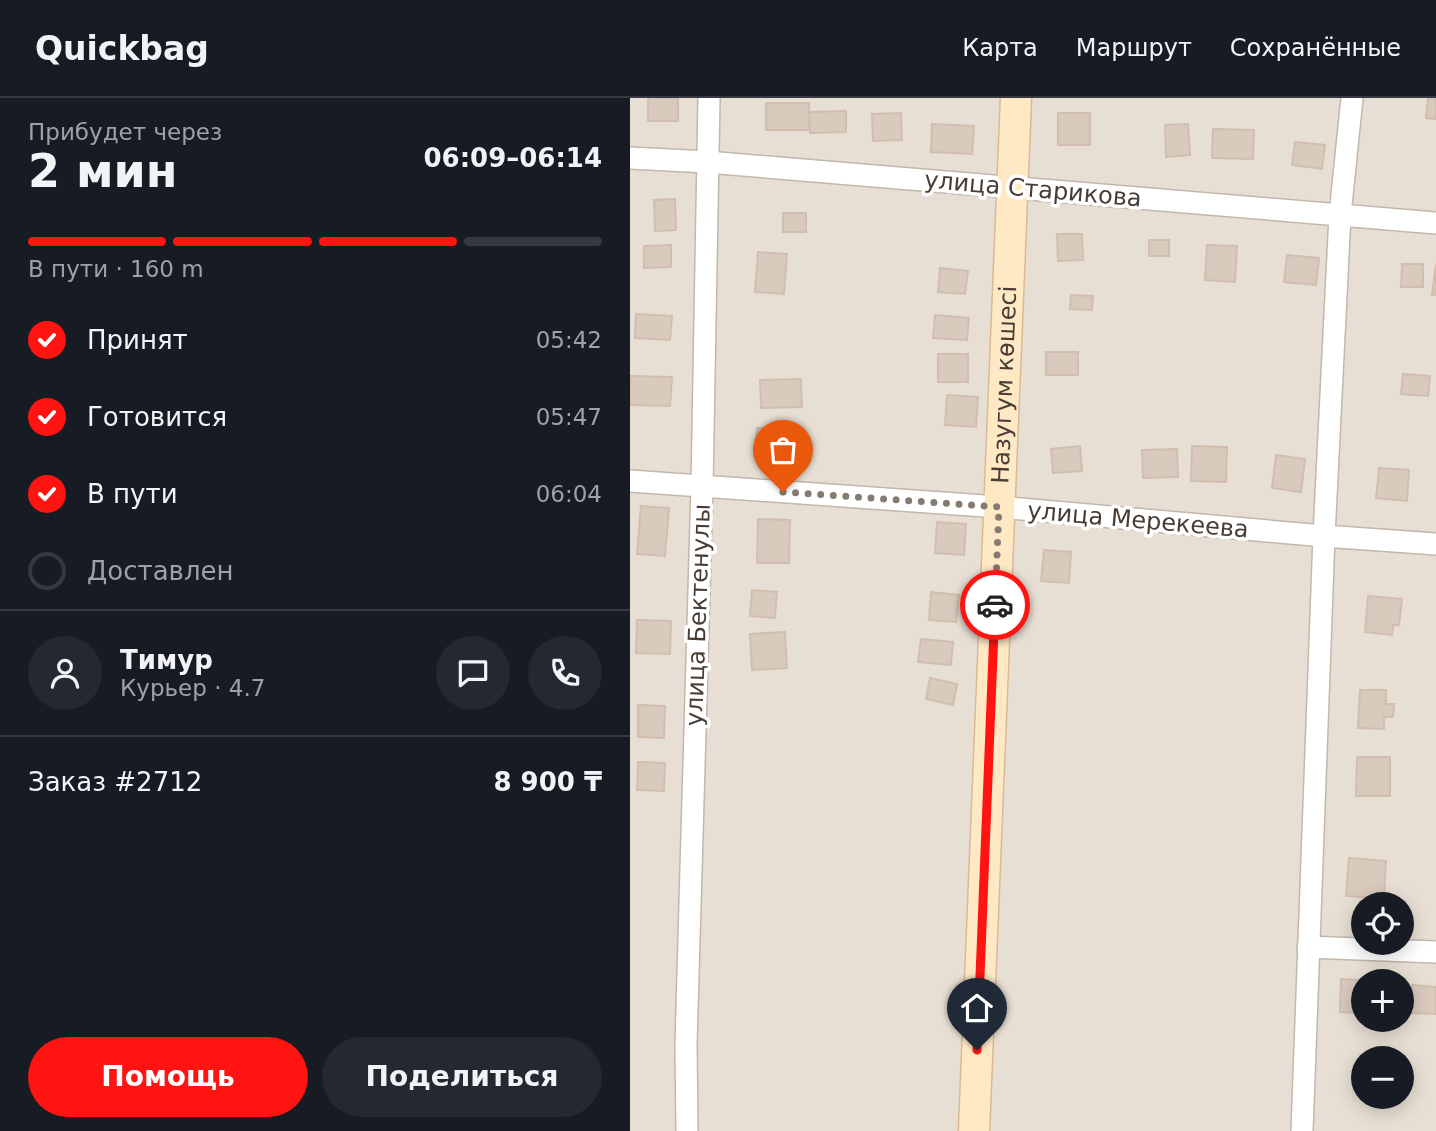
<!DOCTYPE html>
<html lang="ru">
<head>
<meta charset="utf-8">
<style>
	:root { --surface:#171b24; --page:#242831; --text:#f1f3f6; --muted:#9ea1a6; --line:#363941; --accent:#ff1412 }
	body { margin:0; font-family:"DejaVu Sans",sans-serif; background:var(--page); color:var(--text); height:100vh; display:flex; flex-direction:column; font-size:26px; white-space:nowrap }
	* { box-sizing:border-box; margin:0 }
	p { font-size:23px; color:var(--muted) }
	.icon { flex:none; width:38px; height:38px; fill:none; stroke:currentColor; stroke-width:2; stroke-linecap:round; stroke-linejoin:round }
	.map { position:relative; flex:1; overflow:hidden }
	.side { display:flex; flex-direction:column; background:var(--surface); width:630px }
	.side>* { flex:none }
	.buttons { position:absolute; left:721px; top:794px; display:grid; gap:14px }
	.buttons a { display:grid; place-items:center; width:63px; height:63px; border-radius:50%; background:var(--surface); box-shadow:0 4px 18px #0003; font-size:35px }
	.pin { position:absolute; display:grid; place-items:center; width:60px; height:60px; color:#fff; margin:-72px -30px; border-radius:50% 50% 50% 0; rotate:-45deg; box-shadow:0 0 7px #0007 }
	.pin .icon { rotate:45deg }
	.courier { position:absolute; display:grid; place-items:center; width:70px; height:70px; margin:-35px; border:5px solid #ff1412; border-radius:50%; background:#fff; color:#222; box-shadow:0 2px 9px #0007 }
	.overview em { font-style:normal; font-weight:800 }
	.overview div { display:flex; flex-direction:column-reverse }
	.overview { display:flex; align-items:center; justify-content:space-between; height:119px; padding:0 28px }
	h1 { font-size:46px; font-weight:800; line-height:52px }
	.bar { display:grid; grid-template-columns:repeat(4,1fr); gap:10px 7px; align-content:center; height:84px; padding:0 28px }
	.bar i { height:9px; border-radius:5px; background:var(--line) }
	.bar .selected { background:var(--accent) }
	.bar p { grid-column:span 4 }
	.line { display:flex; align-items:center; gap:18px; padding:0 28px; border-top:2px solid var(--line) }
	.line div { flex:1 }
	.round { display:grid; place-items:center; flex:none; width:74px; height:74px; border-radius:37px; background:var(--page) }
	ol { padding:0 28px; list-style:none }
	li { display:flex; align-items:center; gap:21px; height:77px }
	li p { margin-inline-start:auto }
	li .icon { padding:7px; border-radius:50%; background:var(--accent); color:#fff; stroke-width:4 }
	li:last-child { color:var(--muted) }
	li i { width:38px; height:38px; border:4px solid var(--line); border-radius:50% }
	.primary-button { display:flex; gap:14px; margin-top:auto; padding:14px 28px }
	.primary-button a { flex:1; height:80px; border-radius:42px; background:var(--accent); color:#fff; font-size:28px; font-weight:800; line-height:80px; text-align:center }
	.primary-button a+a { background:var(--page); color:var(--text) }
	header { display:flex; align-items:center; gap:42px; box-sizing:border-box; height:98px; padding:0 35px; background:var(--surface); border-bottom:2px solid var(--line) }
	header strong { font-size:33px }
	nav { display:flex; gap:38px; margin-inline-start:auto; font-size:24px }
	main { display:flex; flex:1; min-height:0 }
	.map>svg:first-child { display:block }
	.residential { fill:#e8dfd4; fill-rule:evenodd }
	.building { fill:#d9cabe; stroke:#d1beae; stroke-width:2 }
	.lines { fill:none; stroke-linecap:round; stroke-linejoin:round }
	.street-casing { stroke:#c2b7ab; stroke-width:24 }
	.secondary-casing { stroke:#d6bb94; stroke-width:33 }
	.street { stroke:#fff; stroke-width:21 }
	.secondary { stroke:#ffe9c5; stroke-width:30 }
	.done { stroke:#847b73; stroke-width:7; stroke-dasharray:0 12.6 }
	.route { stroke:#ff1412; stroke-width:9 }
	.labels { text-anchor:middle; stroke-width:7; stroke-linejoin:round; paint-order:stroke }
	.street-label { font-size:24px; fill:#473d35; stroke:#fff }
</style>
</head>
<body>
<header>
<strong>Quickbag</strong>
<nav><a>Карта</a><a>Маршрут</a><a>Сохранённые</a></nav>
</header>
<main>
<section class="side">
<div class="overview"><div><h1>2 мин</h1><p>Прибудет через</p></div><em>06:09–06:14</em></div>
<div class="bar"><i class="selected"></i><i class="selected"></i><i class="selected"></i><i></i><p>В пути · 160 m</p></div>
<ol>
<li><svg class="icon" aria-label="check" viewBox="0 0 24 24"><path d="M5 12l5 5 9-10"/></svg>Принят<p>05:42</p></li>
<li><svg class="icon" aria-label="check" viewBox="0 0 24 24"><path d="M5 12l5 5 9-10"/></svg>Готовится<p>05:47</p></li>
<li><svg class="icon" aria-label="check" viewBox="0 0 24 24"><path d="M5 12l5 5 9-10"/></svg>В пути<p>06:04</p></li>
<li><i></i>Доставлен</li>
</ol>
<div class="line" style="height:126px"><a class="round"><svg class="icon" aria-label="person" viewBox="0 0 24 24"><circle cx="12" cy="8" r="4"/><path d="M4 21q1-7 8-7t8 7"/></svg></a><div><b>Тимур</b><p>Курьер · 4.7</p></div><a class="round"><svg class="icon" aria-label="chat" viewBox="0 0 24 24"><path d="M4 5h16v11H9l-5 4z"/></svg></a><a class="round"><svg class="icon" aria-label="phone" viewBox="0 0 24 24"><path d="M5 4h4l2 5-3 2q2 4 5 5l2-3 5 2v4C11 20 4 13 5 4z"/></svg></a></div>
<div class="line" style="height:91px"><div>Заказ #2712</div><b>8 900 ₸</b></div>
<div class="primary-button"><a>Помощь</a><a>Поделиться</a></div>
</section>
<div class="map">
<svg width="806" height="1033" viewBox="0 0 806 1033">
	<rect width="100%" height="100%" fill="#f4eee6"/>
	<!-- residential -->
	<path class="residential" d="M0,0H806V1033H0ZM733,807H772V845H733ZM733,884H772V922H733ZM733,961H772V999H733Z"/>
	<!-- building -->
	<g class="building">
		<rect x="18" y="0" width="30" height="23"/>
		<polygon points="798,0 806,0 806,21 796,20"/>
		<rect x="136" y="5" width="43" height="27"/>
		<polygon points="216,13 216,34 180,35 179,14"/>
		<polygon points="271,15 272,42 243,43 242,16"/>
		<rect x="428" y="15" width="32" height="32"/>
		<polygon points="302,26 344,28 342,56 301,54"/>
		<polygon points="558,26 560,57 536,59 535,27"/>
		<polygon points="583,31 624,32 623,61 582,60"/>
		<polygon points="665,44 695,47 692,71 662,67"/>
		<polygon points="45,101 46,132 25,133 24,102"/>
		<rect x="153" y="115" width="23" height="19"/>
		<polygon points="427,136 452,136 453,162 428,163"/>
		<rect x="519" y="142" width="20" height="16"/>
		<polygon points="41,147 41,169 14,170 14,148"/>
		<polygon points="577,147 607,148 605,184 575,182"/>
		<polygon points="128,154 157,156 154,196 125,194"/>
		<polygon points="657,157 689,160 686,187 654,184"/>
		<polygon points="772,166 793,166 793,189 771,189"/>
		<polygon points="806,166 806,197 802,197"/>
		<polygon points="310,170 338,173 335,196 308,194"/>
		<polygon points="441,197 463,198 462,212 440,211"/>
		<polygon points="6,216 42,218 40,242 5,240"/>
		<polygon points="305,217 339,220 337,242 303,240"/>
		<rect x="416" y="254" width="32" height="23"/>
		<rect x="308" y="256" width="30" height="28"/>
		<polygon points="773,276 800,278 798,298 771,296"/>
		<polygon points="0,278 42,279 40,308 0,307"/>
		<polygon points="171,281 172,309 131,310 130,282"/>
		<polygon points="317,297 348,299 346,329 315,327"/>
		<polygon points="127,330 160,331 160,351 126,350"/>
		<polygon points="450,348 452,373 423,375 421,351"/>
		<polygon points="562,348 597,349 596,384 561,383"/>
		<polygon points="547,351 548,379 513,380 512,352"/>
		<polygon points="646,357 675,361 671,394 642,390"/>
		<polygon points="749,370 779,372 777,403 746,400"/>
		<polygon points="11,408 39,410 35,458 7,456"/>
		<polygon points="128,421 160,422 159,465 127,465"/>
		<polygon points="307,424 336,426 334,457 305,455"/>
		<polygon points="414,452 441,454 439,485 411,483"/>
		<polygon points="122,492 147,494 145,520 120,518"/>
		<polygon points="301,494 329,497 326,524 299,522"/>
		<polygon points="738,498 772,501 769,527 763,527 762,537 735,534"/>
		<polygon points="7,522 41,523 40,556 6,555"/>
		<polygon points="155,534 157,570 122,572 120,536"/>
		<polygon points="291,541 323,544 321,567 288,564"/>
		<polygon points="300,580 327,586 323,607 296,601"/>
		<polygon points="730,592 756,592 756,606 764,606 763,619 754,619 754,631 728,630"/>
		<polygon points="8,607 35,608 34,640 8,639"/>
		<polygon points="727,659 760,659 760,698 726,698"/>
		<polygon points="8,664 35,665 34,693 7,692"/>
		<polygon points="719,760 756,763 754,800 716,798"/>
		<polygon points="711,881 746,883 733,884 733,915 710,914"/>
		<polygon points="782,887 806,889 806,916 780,915"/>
	</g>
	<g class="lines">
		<!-- street casing -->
		<g class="street-casing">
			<g id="street">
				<polyline points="0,60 77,64 806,125"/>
				<polyline points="0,383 369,409 694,438 806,446"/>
				<polyline points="678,849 806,854"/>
				<polyline points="57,1033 56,946 72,389 79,0"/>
				<polyline points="672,1033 694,438 710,117 722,0"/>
			</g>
		</g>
		<!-- secondary casing -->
		<g class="secondary-casing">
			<g id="secondary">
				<path id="s1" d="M344,1033L386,0"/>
			</g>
		</g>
		<!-- street -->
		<use href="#street" class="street"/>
		<!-- secondary -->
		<use href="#secondary" class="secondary"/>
	</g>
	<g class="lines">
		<!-- done -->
		<polyline class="done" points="153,394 369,409 365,507"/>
		<!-- route -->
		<polyline class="route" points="347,952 365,507"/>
	</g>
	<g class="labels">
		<!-- street labels -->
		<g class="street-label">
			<text transform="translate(403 91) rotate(5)" y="8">улица Старикова</text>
			<text dy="8" stroke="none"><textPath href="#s1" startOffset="747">Назугум көшесі</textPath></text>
			<text transform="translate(508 422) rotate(5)" y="8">улица Мерекеева</text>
			<text transform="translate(68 517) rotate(-88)" y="8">улица Бектенулы</text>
		</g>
	</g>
</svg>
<div class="buttons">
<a><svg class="icon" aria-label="locate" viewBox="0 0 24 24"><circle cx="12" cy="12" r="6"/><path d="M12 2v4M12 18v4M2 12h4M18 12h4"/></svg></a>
<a>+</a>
<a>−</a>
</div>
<div class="pin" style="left:153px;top:394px;background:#ea580c"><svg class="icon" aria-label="bag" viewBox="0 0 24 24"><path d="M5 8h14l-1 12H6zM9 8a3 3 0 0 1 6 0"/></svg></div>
<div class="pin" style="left:347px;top:952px;background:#1f2937"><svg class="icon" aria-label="home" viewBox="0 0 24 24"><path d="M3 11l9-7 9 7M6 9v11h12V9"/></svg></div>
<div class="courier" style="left:365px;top:507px"><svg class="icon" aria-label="car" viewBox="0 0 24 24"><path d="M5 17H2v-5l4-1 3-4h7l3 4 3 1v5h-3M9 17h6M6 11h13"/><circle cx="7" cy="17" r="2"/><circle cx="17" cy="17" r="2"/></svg></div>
</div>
</main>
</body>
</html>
